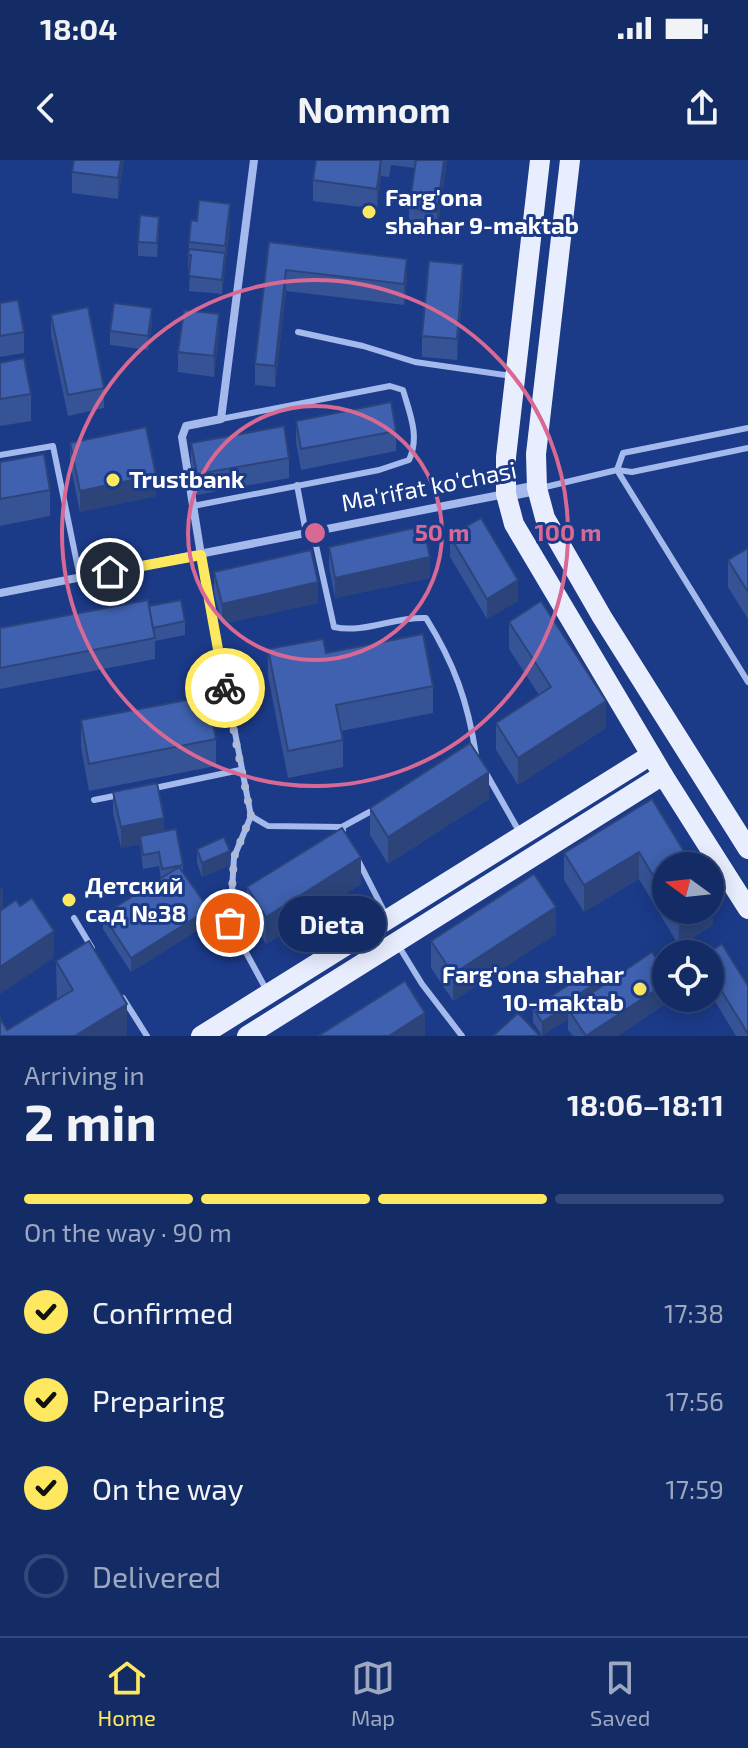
<!DOCTYPE html>
<html lang="en">
<head>
<meta charset="utf-8">
<style>
	:root { --surface:#142c66; --page:#21386f; --text:#f1f3f6; --muted:#9da7bf; --line:#33487a; --accent:#fde860 }
	body { margin:0; font-family:"Exo 2",sans-serif; background:var(--page); color:var(--text); height:100vh; display:flex; flex-direction:column; font-size:30px; white-space:nowrap }
	* { box-sizing:border-box; margin:0 }
	p { font-size:26px; color:var(--muted) }
	.icon { flex:none; width:44px; height:44px; fill:none; stroke:currentColor; stroke-width:2; stroke-linecap:round; stroke-linejoin:round }
	.map { position:relative; height:876px; overflow:hidden }
	.drawer { display:flex; flex-direction:column; background:var(--surface); flex:1 }
	.drawer>* { flex:none }
	.needle { width:52px; rotate:285deg }
	.fabs { position:absolute; left:652px; top:692px; display:grid; gap:16px }
	.fabs a { display:grid; place-items:center; width:72px; height:72px; border-radius:50%; background:var(--surface); box-shadow:0 4px 20px #0003,0 0 0 2px var(--line); font-size:40px }
	.pin { position:absolute; display:grid; place-items:center; width:68px; height:68px; color:#fff; margin:-34px; border:4px solid #fff; border-radius:50%; box-shadow:0 2px 8px #0007 }
	.courier { position:absolute; display:grid; place-items:center; width:80px; height:80px; margin:-40px; border:6px solid #fde860; border-radius:50%; background:#fff; color:#222; box-shadow:0 2px 10px #0007 }
	.bubble { position:absolute; height:56px; border-radius:28px; background:var(--surface); box-shadow:0 4px 20px #0003,0 0 0 2px var(--line); font-size:26px; font-weight:700; line-height:56px; text-align:center }
	.overview em { font-style:normal; font-weight:700 }
	.overview div { display:flex; flex-direction:column-reverse }
	.overview { display:flex; align-items:center; justify-content:space-between; height:136px; padding:0 24px }
	h1 { font-size:52px; font-weight:700; line-height:60px }
	.bar { display:grid; grid-template-columns:repeat(4,1fr); gap:12px 8px; align-content:center; height:96px; padding:0 24px }
	.bar i { height:10px; border-radius:6px; background:var(--line) }
	.bar .active { background:var(--accent) }
	.bar p { grid-column:span 4 }
	ol { padding:0 24px; list-style:none }
	li { display:flex; align-items:center; gap:24px; height:88px }
	li p { margin-inline-start:auto }
	li .icon { padding:8px; border-radius:50%; background:var(--accent); color:#111; stroke-width:4 }
	li:last-child { color:var(--muted) }
	li i { width:44px; height:44px; border:4px solid var(--line); border-radius:50% }
	.status { display:flex; justify-content:space-between; align-items:center; height:56px; padding:0 40px; background:var(--surface); direction:ltr }
	.status svg { height:22px; fill:currentColor }
	header { display:flex; justify-content:space-between; align-items:center; height:104px; padding:0 24px; background:var(--surface); font-size:36px; font-weight:700 }
	.dock { display:flex; justify-content:space-around; align-items:center; height:112px; border-top:2px solid var(--line); background:var(--surface); font-size:22px; color:var(--muted) }
	.dock a { display:grid; justify-items:center; gap:4px }
	.dock .active { color:var(--accent) }
	.map>svg:first-child { display:block }
	.lines { fill:none; stroke-linecap:round; stroke-linejoin:round }
	.service { stroke:#a4b9ec; stroke-width:6 }
	.minor { stroke:#a4b9ec; stroke-width:8 }
	.tertiary { stroke:#a4b9ec; stroke-width:14 }
	.primary { stroke:#e9eeff; stroke-width:20 }
	.wall { fill:#365396 }
	.shaded-wall { fill:#2c447a }
	.building { fill:#3f61af; stroke:#2c447a; stroke-width:2 }
	.done { stroke:#afbad5; stroke-width:8; stroke-dasharray:0 14.4 }
	.route { stroke:#fde860; stroke-width:10 }
	.ring { fill:none; stroke:#d76994; stroke-width:4 }
	.poi-dot { fill:#fde860; stroke:#1b3a88; stroke-width:3 }
	.labels { text-anchor:middle; stroke-width:6; stroke-linejoin:round; paint-order:stroke }
	.poi-label { font-size:24px; font-weight:bold; fill:#fff; stroke:#1b3a88; text-anchor:start }
	.street-label { font-size:24px; fill:#fff; stroke:#1b3a88 }
	.centre { fill:#d76994; stroke:#1b3a88; stroke-width:4 }
	.ring-label { font-size:24px; text-anchor:middle; font-weight:bold; fill:#d76994; stroke:#1b3a88; stroke-width:6; stroke-linejoin:round; paint-order:stroke }
</style>
</head>
<body>
<div class="status"><b>18:04</b><svg viewBox="0 0 49 12"><path d="M0 12V9h3v3zM5 12V6h3v6zM10 12V3h3v9zM15 12V0h3v12zM26 1h20v11H26zM47 4h2v5h-2z"/></svg></div>
<header><svg class="icon" aria-label="back" viewBox="0 0 24 24"><path d="M15 5l-7 7 7 7"/></svg>Nomnom<svg class="icon" aria-label="share" viewBox="0 0 24 24"><path d="M12 15V3M7 8l5-5 5 5M5 13v7h14v-7"/></svg></header>
<div class="map">
<svg width="748" height="876" viewBox="0 0 748 876">
	<rect width="100%" height="100%" fill="#1b3a88"/>
	<g class="lines">
		<!-- service -->
		<g class="service">
			<polyline points="298,172 363,186 415,202 512,216"/>
			<polyline points="748,268 623,293 617,310 632,312 748,288"/>
			<polyline points="0,295 53,286 80,418"/>
			<polyline points="297,325 306,373"/>
			<polyline points="541,328 617,310 748,522"/>
			<path d="M193,346L379,310L409,300C420,277 410,254 403,230L390,226L221,259"/>
			<path d="M313,372L334,467C364,474 396,456 426,458C454,503 468,542 476,595"/>
			<polyline points="201,395 251,656 268,666 342,667"/>
			<polyline points="203,541 227,536"/>
			<polyline points="486,613 520,673"/>
			<polyline points="150,629 240,610"/>
			<polyline points="94,640 119,635"/>
			<polyline points="251,656 234,697 230,763 267,831"/>
			<polyline points="343,670 342,667 375,649"/>
			<polyline points="357,698 386,755"/>
			<polyline points="74,758 92,788"/>
			<polyline points="398,785 422,824 462,876"/>
			<polyline points="123,838 147,876"/>
		</g>
		<!-- minor -->
		<g class="minor">
			<polyline points="201,395 182,277 186,266 221,259 254,0"/>
			<polyline points="0,433 505,334"/>
		</g>
		<!-- tertiary -->
		<polyline class="tertiary" points="506,334 537,328"/>
		<!-- primary -->
		<g class="primary">
			<polyline points="540,0 506,297 506,334 514,364 663,615 748,749"/>
			<polyline points="570,0 536,294 537,328 545,358 602,457 748,689"/>
			<polyline points="201,876 651,595"/>
			<polyline points="247,876 663,615"/>
		</g>
	</g>
	<!-- wall -->
	<g class="wall">
		<polygon points="74,0 124,0 118,39 72,33 72,12"/>
		<polygon points="316,0 447,0 437,73 409,69 409,48 415,8 391,5 389,17 381,16 377,49 313,41 313,20"/>
		<polygon points="230,65 222,134 189,131 190,109 188,109 189,82"/>
		<polygon points="159,71 157,97 138,96 138,82"/>
		<polygon points="269,82 407,119 404,145 286,131 275,227 255,225 255,204"/>
		<polygon points="463,125 457,200 422,197 422,176"/>
		<polygon points="0,143 24,172 24,193 0,197"/>
		<polygon points="51,155 104,228 104,248 68,256 51,175"/>
		<polygon points="152,162 148,190 110,185 110,171"/>
		<polygon points="219,175 214,217 178,212 178,192"/>
		<polygon points="0,203 31,234 31,261 0,266"/>
		<polygon points="296,261 396,271 396,291 301,310 296,282"/>
		<polygon points="70,283 156,336 80,352 70,303"/>
		<polygon points="191,283 289,298 289,318 197,335 191,304"/>
		<polygon points="0,302 50,330 50,356 0,366"/>
		<polygon points="450,376 518,441 487,459 450,397"/>
		<polygon points="329,387 430,418 335,438 329,407"/>
		<polygon points="748,388 748,459 728,427 728,400"/>
		<polygon points="214,412 318,443 222,464 214,432"/>
		<polygon points="149,446 185,461 185,475 155,481 155,499 0,529 0,468"/>
		<polygon points="509,462 606,568 518,625 496,590 496,563 539,535 509,489"/>
		<polygon points="268,489 326,493 433,526 433,553 341,571 343,580 343,607 288,618 268,516"/>
		<polygon points="81,560 216,579 216,606 89,631 81,587"/>
		<polygon points="113,632 164,671 183,705 183,712 209,763 131,812 103,769 103,755 161,719 159,706 143,709 140,684 121,688 113,653"/>
		<polygon points="489,639 388,704 370,675 370,648"/>
		<polygon points="652,639 666,706 666,750 710,750 713,765 679,786 639,719 584,752 564,720 564,693"/>
		<polygon points="197,689 230,705 202,717 197,703"/>
		<polygon points="361,724 266,784 247,754 247,727"/>
		<polygon points="556,774 453,841 431,808 431,781"/>
		<polygon points="710,794 748,826 748,876 736,876 710,833"/>
		<polygon points="56,801 127,876 7,870 57,840"/>
		<polygon points="598,829 671,838 671,840 618,876 573,876 568,870 568,859 542,876 533,862 533,848"/>
	</g>
	<!-- shaded-wall -->
	<g class="shaded-wall">
		<polygon points="121,0 124,0 118,39 118,18"/>
		<polygon points="381,0 381,16 377,49 377,29"/>
		<polygon points="444,0 447,0 437,73 437,52"/>
		<polygon points="230,44 230,65 222,134 222,120"/>
		<polygon points="159,57 159,71 157,97 157,83"/>
		<polygon points="407,99 407,119 404,145 404,124"/>
		<polygon points="463,104 463,125 457,200 457,179"/>
		<polygon points="286,110 286,131 275,227 275,206"/>
		<polygon points="152,148 152,162 148,190 148,176"/>
		<polygon points="219,154 219,175 214,217 214,196"/>
		<polygon points="156,315 156,336 80,352 80,331"/>
		<polygon points="430,397 430,418 335,438 335,418"/>
		<polygon points="518,420 518,441 487,459 487,439"/>
		<polygon points="318,422 318,443 222,464 222,444"/>
		<polygon points="606,541 606,568 518,625 518,598"/>
		<polygon points="489,612 489,639 388,704 388,677"/>
		<polygon points="164,658 164,679 140,676 140,684 121,688 121,667"/>
		<polygon points="230,691 230,705 202,717 202,703"/>
		<polygon points="639,692 639,719 584,752 584,725"/>
		<polygon points="361,697 361,724 266,784 266,757"/>
		<polygon points="3,728 3,749 0,750 0,729"/>
		<polygon points="713,738 713,765 679,786 679,759 693,750 710,750 710,740"/>
		<polygon points="556,747 556,774 453,841 453,814"/>
		<polygon points="209,749 209,763 131,812 131,798"/>
		<polygon points="54,771 54,798 0,834 0,807"/>
		<polygon points="598,817 598,832 568,849 568,859 542,876 542,862"/>
		<polygon points="666,823 666,838 671,838 671,840 618,876 587,876"/>
		<polygon points="127,844 127,876 75,876"/>
		<polygon points="425,853 425,876 389,876"/>
	</g>
	<!-- building -->
	<g class="building">
		<polygon points="74,0 121,0 118,18 72,12"/>
		<polygon points="316,0 381,0 377,29 313,20"/>
		<polygon points="416,0 444,0 437,52 409,48"/>
		<polygon points="199,40 230,44 225,86 189,82 191,60 197,61"/>
		<polygon points="140,55 159,57 157,83 138,82"/>
		<polygon points="269,82 407,99 404,124 286,110 275,206 255,204"/>
		<polygon points="189,89 225,93 222,120 189,116 191,95 188,95"/>
		<polygon points="429,101 463,104 457,179 422,176"/>
		<polygon points="18,140 24,172 0,176 0,143"/>
		<polygon points="114,143 152,148 148,176 110,171"/>
		<polygon points="88,147 104,228 68,235 51,155"/>
		<polygon points="184,150 219,154 214,196 178,192"/>
		<polygon points="24,198 31,234 0,239 0,203"/>
		<polygon points="391,242 396,271 301,289 296,261"/>
		<polygon points="284,266 289,298 197,314 191,283"/>
		<polygon points="146,267 156,315 80,331 70,283"/>
		<polygon points="44,294 50,330 0,339 0,302"/>
		<polygon points="481,358 518,420 487,439 450,376"/>
		<polygon points="423,366 430,397 335,418 329,387"/>
		<polygon points="748,388 748,432 728,400"/>
		<polygon points="311,390 318,422 222,444 214,412"/>
		<polygon points="148,440 155,478 0,508 0,468"/>
		<polygon points="181,440 185,461 153,468 149,446"/>
		<polygon points="541,441 606,541 518,598 496,563 551,527 509,462"/>
		<polygon points="423,474 433,526 336,545 343,580 288,591 268,489 323,479 326,493"/>
		<polygon points="208,536 216,579 89,604 81,560"/>
		<polygon points="470,583 489,612 388,677 370,648"/>
		<polygon points="157,623 164,658 121,667 113,632"/>
		<polygon points="652,639 693,706 666,706 666,737 639,692 584,725 564,693"/>
		<polygon points="342,668 361,697 266,757 247,727"/>
		<polygon points="176,669 183,705 162,709 159,692 143,695 140,676"/>
		<polygon points="224,677 230,691 202,703 197,689"/>
		<polygon points="179,707 209,749 131,798 103,755"/>
		<polygon points="534,714 556,747 453,814 431,781"/>
		<polygon points="32,738 54,771 0,807 0,751 16,740 20,746"/>
		<polygon points="674,750 693,750 679,759"/>
		<polygon points="89,781 127,844 75,876 0,876 0,858 7,870 73,830 56,801"/>
		<polygon points="722,784 748,826 748,874 710,812 710,794 706,794"/>
		<polygon points="652,792 666,813 666,823 586,876 568,849"/>
		<polygon points="593,809 598,817 595,820 596,823 570,840 572,843 542,862 533,848"/>
		<polygon points="405,821 425,853 389,876 318,876"/>
		<polygon points="518,853 540,876 493,876"/>
	</g>
	<g class="lines">
		<!-- done -->
		<polyline class="done" points="225,528 251,656 234,697 230,763"/>
		<!-- route -->
		<polyline class="route" points="110,412 201,395 225,528"/>
	</g>
	<!-- distance rings -->
	<g class="ring">
		<circle cx="315" cy="373" r="127"/>
		<circle cx="315" cy="373" r="253"/>
	</g>
	<!-- markers -->
	<g class="poi-dot">
		<circle cx="369" cy="52" r="8"/>
		<circle cx="113" cy="320" r="8"/>
		<circle cx="69" cy="740" r="8"/>
		<circle cx="640" cy="829" r="8"/>
	</g>
	<g class="labels">
		<!-- poi labels -->
		<g class="poi-label">
			<text x="385" y="46">Farg'ona<tspan x="385" dy="28">shahar 9-maktab</tspan></text>
			<text x="129" y="328">Trustbank</text>
			<text x="85" y="734">Детский<tspan x="85" dy="28">сад №38</tspan></text>
			<text x="624" y="823" text-anchor="end">Farg'ona shahar<tspan x="624" dy="28">10-maktab</tspan></text>
		</g>
		<!-- street labels -->
		<g class="street-label">
			<text transform="translate(429 327) rotate(-11)" y="8">Ma'rifat ko'chasi</text>
		</g>
	</g>
	<circle cx="315" cy="373" r="12" class="centre"/>
	<g class="ring-label">
		<text x="442" y="381">50 m</text>
		<text x="568" y="381">100 m</text>
	</g>
</svg>
<div class="fabs">
<a><svg class="needle" viewBox="-14 -14 28 28"><path d="M0-13l5 13h-10z" fill="#e53935"/><path d="M0 13l5-13h-10z" fill="#9da7bf"/></svg></a>
<a><svg class="icon" aria-label="locate" viewBox="0 0 24 24"><circle cx="12" cy="12" r="6"/><path d="M12 2v4M12 18v4M2 12h4M18 12h4"/></svg></a>
</div>
<div class="pin" style="left:230px;top:763px;background:#ea580c"><svg class="icon" aria-label="bag" viewBox="0 0 24 24"><path d="M5 8h14l-1 12H6zM9 8a3 3 0 0 1 6 0"/></svg></div>
<div class="pin" style="left:110px;top:412px;background:#1f2937"><svg class="icon" aria-label="home" viewBox="0 0 24 24"><path d="M3 11l9-7 9 7M6 9v11h12V9"/></svg></div>
<div class="courier" style="left:225px;top:528px"><svg class="icon" aria-label="bike" viewBox="0 0 24 24"><circle cx="6" cy="16" r="4"/><circle cx="18" cy="16" r="4"/><path d="M6 16l4-8h5l3 8M10 8l3 8H6M13 5h3"/></svg></div>
<div class="bubble" style="left:278px;top:736px;width:108px">Dieta</div>
</div>
<section class="drawer">
<div class="overview"><div><h1>2 min</h1><p>Arriving in</p></div><em>18:06–18:11</em></div>
<div class="bar"><i class="active"></i><i class="active"></i><i class="active"></i><i></i><p>On the way · 90 m</p></div>
<ol>
<li><svg class="icon" aria-label="check" viewBox="0 0 24 24"><path d="M5 12l5 5 9-10"/></svg>Confirmed<p>17:38</p></li>
<li><svg class="icon" aria-label="check" viewBox="0 0 24 24"><path d="M5 12l5 5 9-10"/></svg>Preparing<p>17:56</p></li>
<li><svg class="icon" aria-label="check" viewBox="0 0 24 24"><path d="M5 12l5 5 9-10"/></svg>On the way<p>17:59</p></li>
<li><i></i>Delivered</li>
</ol>
</section>
<nav class="dock">
<a class="active"><svg class="icon" aria-label="home" viewBox="0 0 24 24"><path d="M3 11l9-7 9 7M6 9v11h12V9"/></svg>Home</a>
<a><svg class="icon" aria-label="map" viewBox="0 0 24 24"><path d="M3 6l6-2 6 2 6-2v14l-6 2-6-2-6 2zM9 4v14M15 6v14"/></svg>Map</a>
<a><svg class="icon" aria-label="saved" viewBox="0 0 24 24"><path d="M7 4h10v16l-5-4-5 4z"/></svg>Saved</a>
</nav>
</body>
</html>
